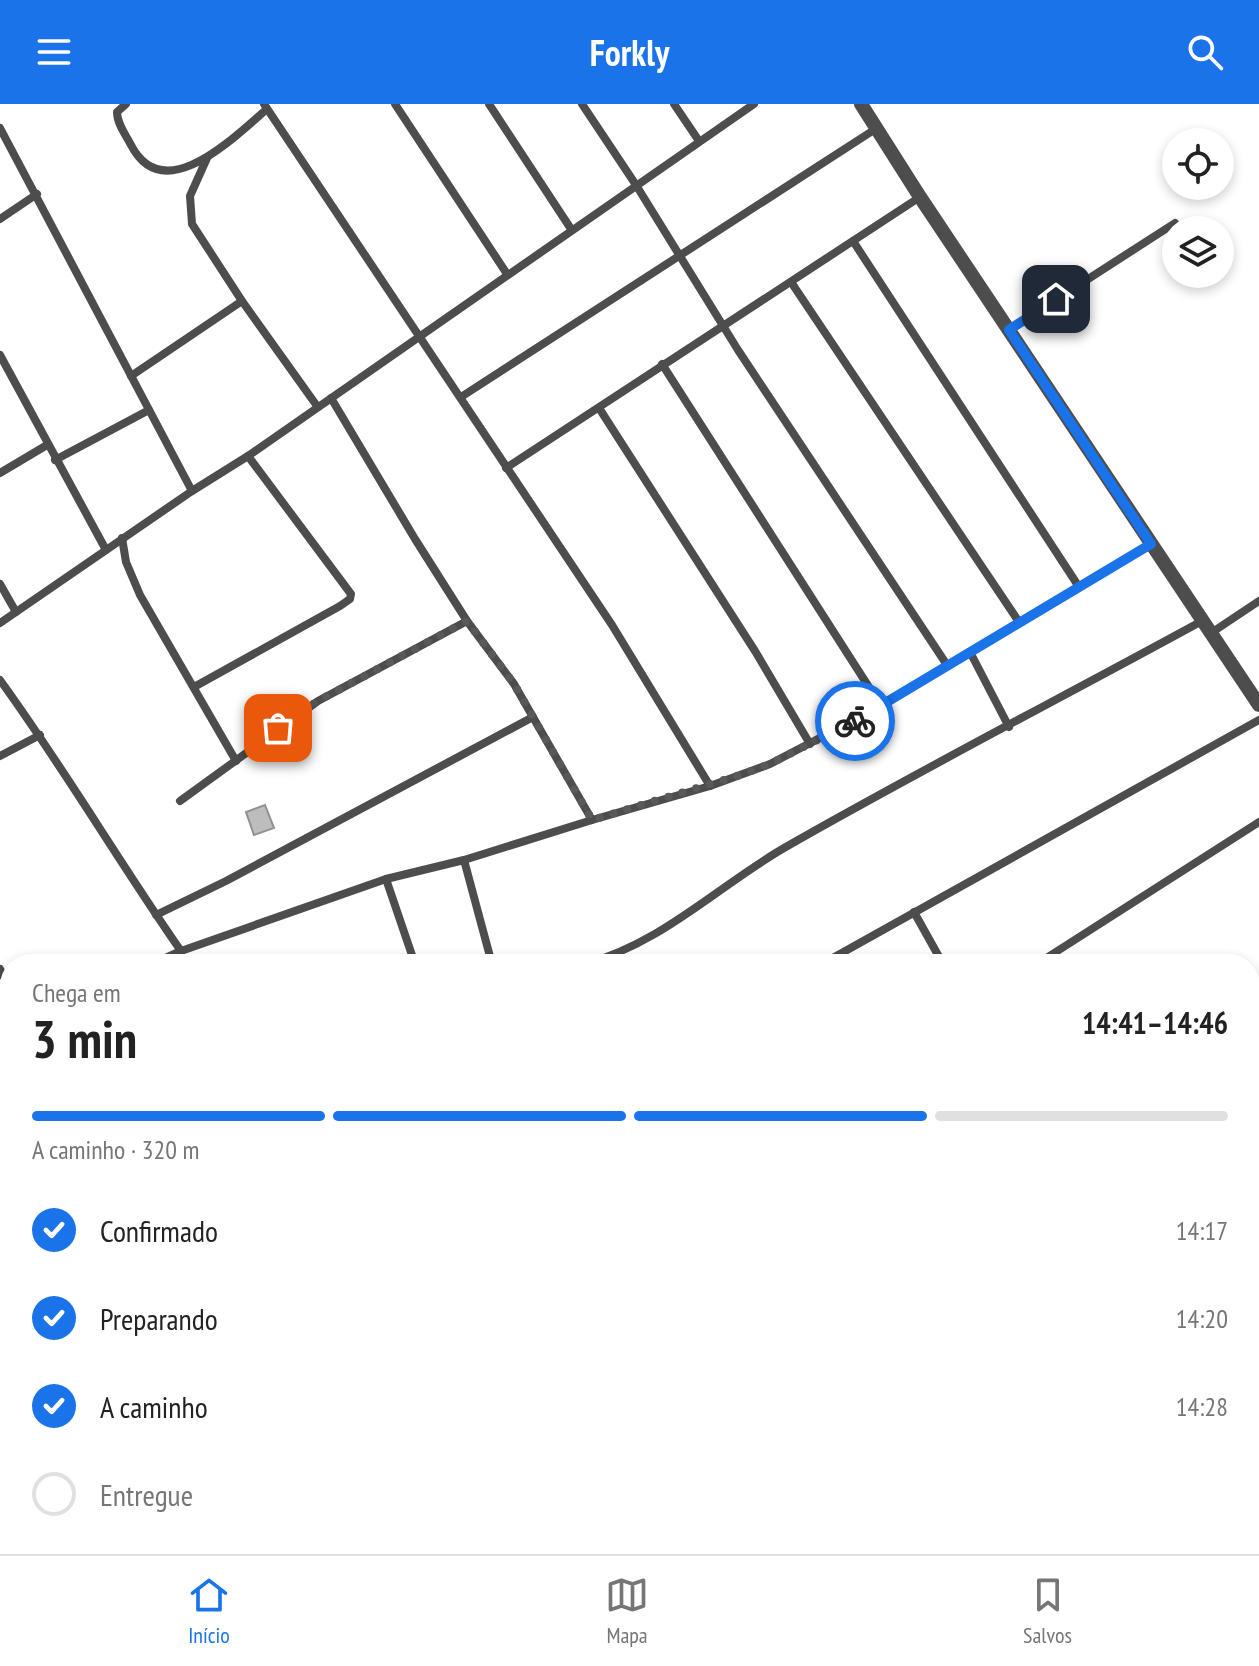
<!DOCTYPE html>
<html lang="pt">
<head>
<meta charset="utf-8">
<style>
	:root { --surface:#fff; --page:#f2f2f2; --text:#222; --muted:#767676; --line:#e0e0e0; --accent:#1a73e8 }
	body { margin:0; font-family:"PT Sans Narrow",sans-serif; background:var(--page); color:var(--text); height:100vh; display:flex; flex-direction:column; font-size:30px; white-space:nowrap }
	* { box-sizing:border-box; margin:0 }
	p { font-size:26px; color:var(--muted) }
	.icon { flex:none; width:44px; height:44px; fill:none; stroke:currentColor; stroke-width:2; stroke-linecap:round; stroke-linejoin:round }
	.map { position:relative; flex:1; overflow:hidden }
	.drawer { position:absolute; left:0px; top:850px; width:1260px; height:600px; display:flex; flex-direction:column; background:var(--surface); border-radius:32px 32px 0 0; box-shadow:0 4px 12px #0003 }
	.drawer>* { flex:none }
	.buttons { position:absolute; left:1162px; top:24px; display:grid; gap:16px }
	.buttons a { display:grid; place-items:center; width:72px; height:72px; border-radius:50%; background:var(--surface); box-shadow:0 4px 12px #0003; font-size:40px }
	.pin { position:absolute; display:grid; place-items:center; width:68px; height:68px; color:#fff; margin:-34px; border-radius:16px; box-shadow:0 4px 12px #0006 }
	.courier { position:absolute; display:grid; place-items:center; width:80px; height:80px; margin:-40px; border:6px solid #1a73e8; border-radius:50%; background:#fff; color:#222; box-shadow:0 2px 10px #0007 }
	.summary em { font-style:normal; font-weight:800 }
	.summary div { display:flex; flex-direction:column-reverse }
	.summary { display:flex; align-items:center; justify-content:space-between; height:136px; padding:0 32px }
	h1 { font-size:52px; font-weight:800; line-height:60px }
	.bar { display:grid; grid-template-columns:repeat(4,1fr); gap:12px 8px; align-content:center; height:96px; padding:0 32px }
	.bar i { height:10px; border-radius:6px; background:var(--line) }
	.bar .selected { background:var(--accent) }
	.bar p { grid-column:span 4 }
	ol { padding:0 32px; list-style:none }
	li { display:flex; align-items:center; gap:24px; height:88px }
	li p { margin-inline-start:auto }
	li .icon { padding:8px; border-radius:50%; background:var(--accent); color:#fff; stroke-width:4 }
	li:last-child { color:var(--muted) }
	li i { width:44px; height:44px; border:4px solid var(--line); border-radius:50% }
	header { display:flex; justify-content:space-between; align-items:center; height:104px; padding:0 32px; background:var(--accent); color:#fff; font-size:36px; font-weight:800 }
	.tab-bar { display:flex; justify-content:space-around; align-items:center; height:112px; border-top:2px solid var(--line); background:var(--surface); font-size:22px; color:var(--muted) }
	.tab-bar a { display:grid; justify-items:center; gap:4px }
	.tab-bar .selected { color:var(--accent) }
	.map>svg:first-child { display:block }
	.building { fill:#bdbdbd; stroke:#919191; stroke-width:2 }
	.lines { fill:none; stroke-linecap:round; stroke-linejoin:round }
	.minor { stroke:#4d4d4d; stroke-width:8 }
	.tertiary { stroke:#4d4d4d; stroke-width:14 }
	.done { stroke:#595959; stroke-width:8; stroke-dasharray:0 14.4 }
	.route { stroke:#1a73e8; stroke-width:10 }
</style>
</head>
<body>
<header><svg class="icon" aria-label="menu" viewBox="0 0 24 24"><path d="M4 6h16M4 12h16M4 18h16"/></svg>Forkly<svg class="icon" aria-label="search" viewBox="0 0 24 24"><circle cx="10" cy="10" r="6"/><path d="M15 15l6 6"/></svg></header>
<div class="map">
<svg width="1259" height="1450" viewBox="0 0 1259 1450">
	<rect width="100%" height="100%" fill="#fff"/>
	<!-- building -->
	<polygon class="building" points="265,701 274,724 254,731 246,708"/>
	<g class="lines">
		<!-- minor -->
		<g class="minor">
			<path d="M126,0L117,8C117,20 126,31 131,41C164,105 235,32 267,5"/>
			<polyline points="264,0 612,521 710,682"/>
			<polyline points="395,0 507,170"/>
			<polyline points="489,0 571,125"/>
			<polyline points="582,0 636,81 738,246 947,561"/>
			<polyline points="674,0 699,37"/>
			<polyline points="0,24 192,387"/>
			<polyline points="207,54 190,92 192,120 242,197 317,302"/>
			<polyline points="0,115 37,90"/>
			<polyline points="853,137 1079,483"/>
			<polyline points="791,178 1019,518"/>
			<polyline points="1009,226 1175,119"/>
			<polyline points="0,251 106,446"/>
			<polyline points="662,260 881,602"/>
			<polyline points="131,272 242,197"/>
			<polyline points="461,293 877,24"/>
			<polyline points="331,294 415,435 467,517 514,580 592,716"/>
			<polyline points="599,304 755,547 810,640"/>
			<polyline points="55,356 149,306"/>
			<polyline points="506,364 920,93"/>
			<polyline points="0,369 47,341"/>
			<polyline points="122,434 126,458 140,491 236,657"/>
			<polyline points="0,480 16,508"/>
			<polyline points="0,519 192,387 248,352 754,0"/>
			<polyline points="1211,529 1259,497"/>
			<polyline points="970,548 1009,623"/>
			<path d="M0,576C64,664 119,758 181,847"/>
			<polyline points="194,583 340,502 350,495 351,490 248,352"/>
			<polyline points="0,652 40,631"/>
			<polyline points="180,697 318,597 467,517"/>
			<polyline points="464,756 492,860"/>
			<polyline points="386,775 415,860"/>
			<polyline points="914,808 943,860"/>
			<polyline points="156,811 226,777 533,613"/>
			<polyline points="152,860 181,847 386,775 464,756 592,716 710,682 770,660 881,602 1151,440"/>
			<path d="M585,860C662,839 717,783 784,744C922,665 1063,593 1202,517"/>
			<polyline points="822,860 1259,616"/>
			<polyline points="1037,860 1259,718"/>
			<polyline points="1218,860 1224,857"/>
			<polyline points="0,865 10,886"/>
			<polyline points="0,906 10,902"/>
			<polyline points="1250,914 1259,909"/>
			<polyline points="0,1013 10,1042"/>
			<polyline points="1250,1047 1259,1042"/>
			<polyline points="1250,1094 1259,1108"/>
			<polyline points="0,1187 10,1183"/>
			<polyline points="1250,1213 1259,1206"/>
			<polyline points="0,1310 10,1302"/>
			<polyline points="1250,1335 1259,1352"/>
			<polyline points="0,1371 10,1369"/>
			<polyline points="0,1390 10,1404"/>
			<polyline points="1250,1408 1259,1404"/>
			<polyline points="36,1440 43,1450"/>
			<polyline points="270,1440 276,1450"/>
			<polyline points="672,1440 675,1450"/>
			<polyline points="803,1440 808,1450"/>
			<polyline points="918,1440 924,1450"/>
			<polyline points="1033,1440 1039,1450"/>
			<polyline points="153,1450 169,1440"/>
			<polyline points="365,1450 384,1440"/>
			<polyline points="928,1450 940,1440"/>
			<polyline points="1157,1450 1179,1440"/>
		</g>
		<!-- tertiary -->
		<polyline class="tertiary" points="861,0 920,93 1259,601"/>
	</g>
	<g class="lines">
		<!-- done -->
		<polyline class="done" points="278,624 318,597 467,517 514,580 592,716 743,670 770,660 855,617"/>
		<!-- route -->
		<polyline class="route" points="855,617 1151,440 1009,226 1056,195"/>
	</g>
</svg>
<div class="buttons">
<a><svg class="icon" aria-label="locate" viewBox="0 0 24 24"><circle cx="12" cy="12" r="6"/><path d="M12 2v4M12 18v4M2 12h4M18 12h4"/></svg></a>
<a><svg class="icon" aria-label="layers" viewBox="0 0 24 24"><path d="M12 4l9 5-9 5-9-5zM3 14l9 5 9-5"/></svg></a>
</div>
<div class="pin" style="left:278px;top:624px;background:#ea580c"><svg class="icon" aria-label="bag" viewBox="0 0 24 24"><path d="M5 8h14l-1 12H6zM9 8a3 3 0 0 1 6 0"/></svg></div>
<div class="pin" style="left:1056px;top:195px;background:#1f2937"><svg class="icon" aria-label="home" viewBox="0 0 24 24"><path d="M3 11l9-7 9 7M6 9v11h12V9"/></svg></div>
<div class="courier" style="left:855px;top:617px"><svg class="icon" aria-label="bike" viewBox="0 0 24 24"><circle cx="6" cy="16" r="4"/><circle cx="18" cy="16" r="4"/><path d="M6 16l4-8h5l3 8M10 8l3 8H6M13 5h3"/></svg></div>
<section class="drawer">
<div class="summary"><div><h1>3 min</h1><p>Chega em</p></div><em>14:41–14:46</em></div>
<div class="bar"><i class="selected"></i><i class="selected"></i><i class="selected"></i><i></i><p>A caminho · 320 m</p></div>
<ol>
<li><svg class="icon" aria-label="check" viewBox="0 0 24 24"><path d="M5 12l5 5 9-10"/></svg>Confirmado<p>14:17</p></li>
<li><svg class="icon" aria-label="check" viewBox="0 0 24 24"><path d="M5 12l5 5 9-10"/></svg>Preparando<p>14:20</p></li>
<li><svg class="icon" aria-label="check" viewBox="0 0 24 24"><path d="M5 12l5 5 9-10"/></svg>A caminho<p>14:28</p></li>
<li><i></i>Entregue</li>
</ol>
</section>
</div>
<nav class="tab-bar">
<a class="selected"><svg class="icon" aria-label="home" viewBox="0 0 24 24"><path d="M3 11l9-7 9 7M6 9v11h12V9"/></svg>Início</a>
<a><svg class="icon" aria-label="map" viewBox="0 0 24 24"><path d="M3 6l6-2 6 2 6-2v14l-6 2-6-2-6 2zM9 4v14M15 6v14"/></svg>Mapa</a>
<a><svg class="icon" aria-label="saved" viewBox="0 0 24 24"><path d="M7 4h10v16l-5-4-5 4z"/></svg>Salvos</a>
</nav>
</body>
</html>
